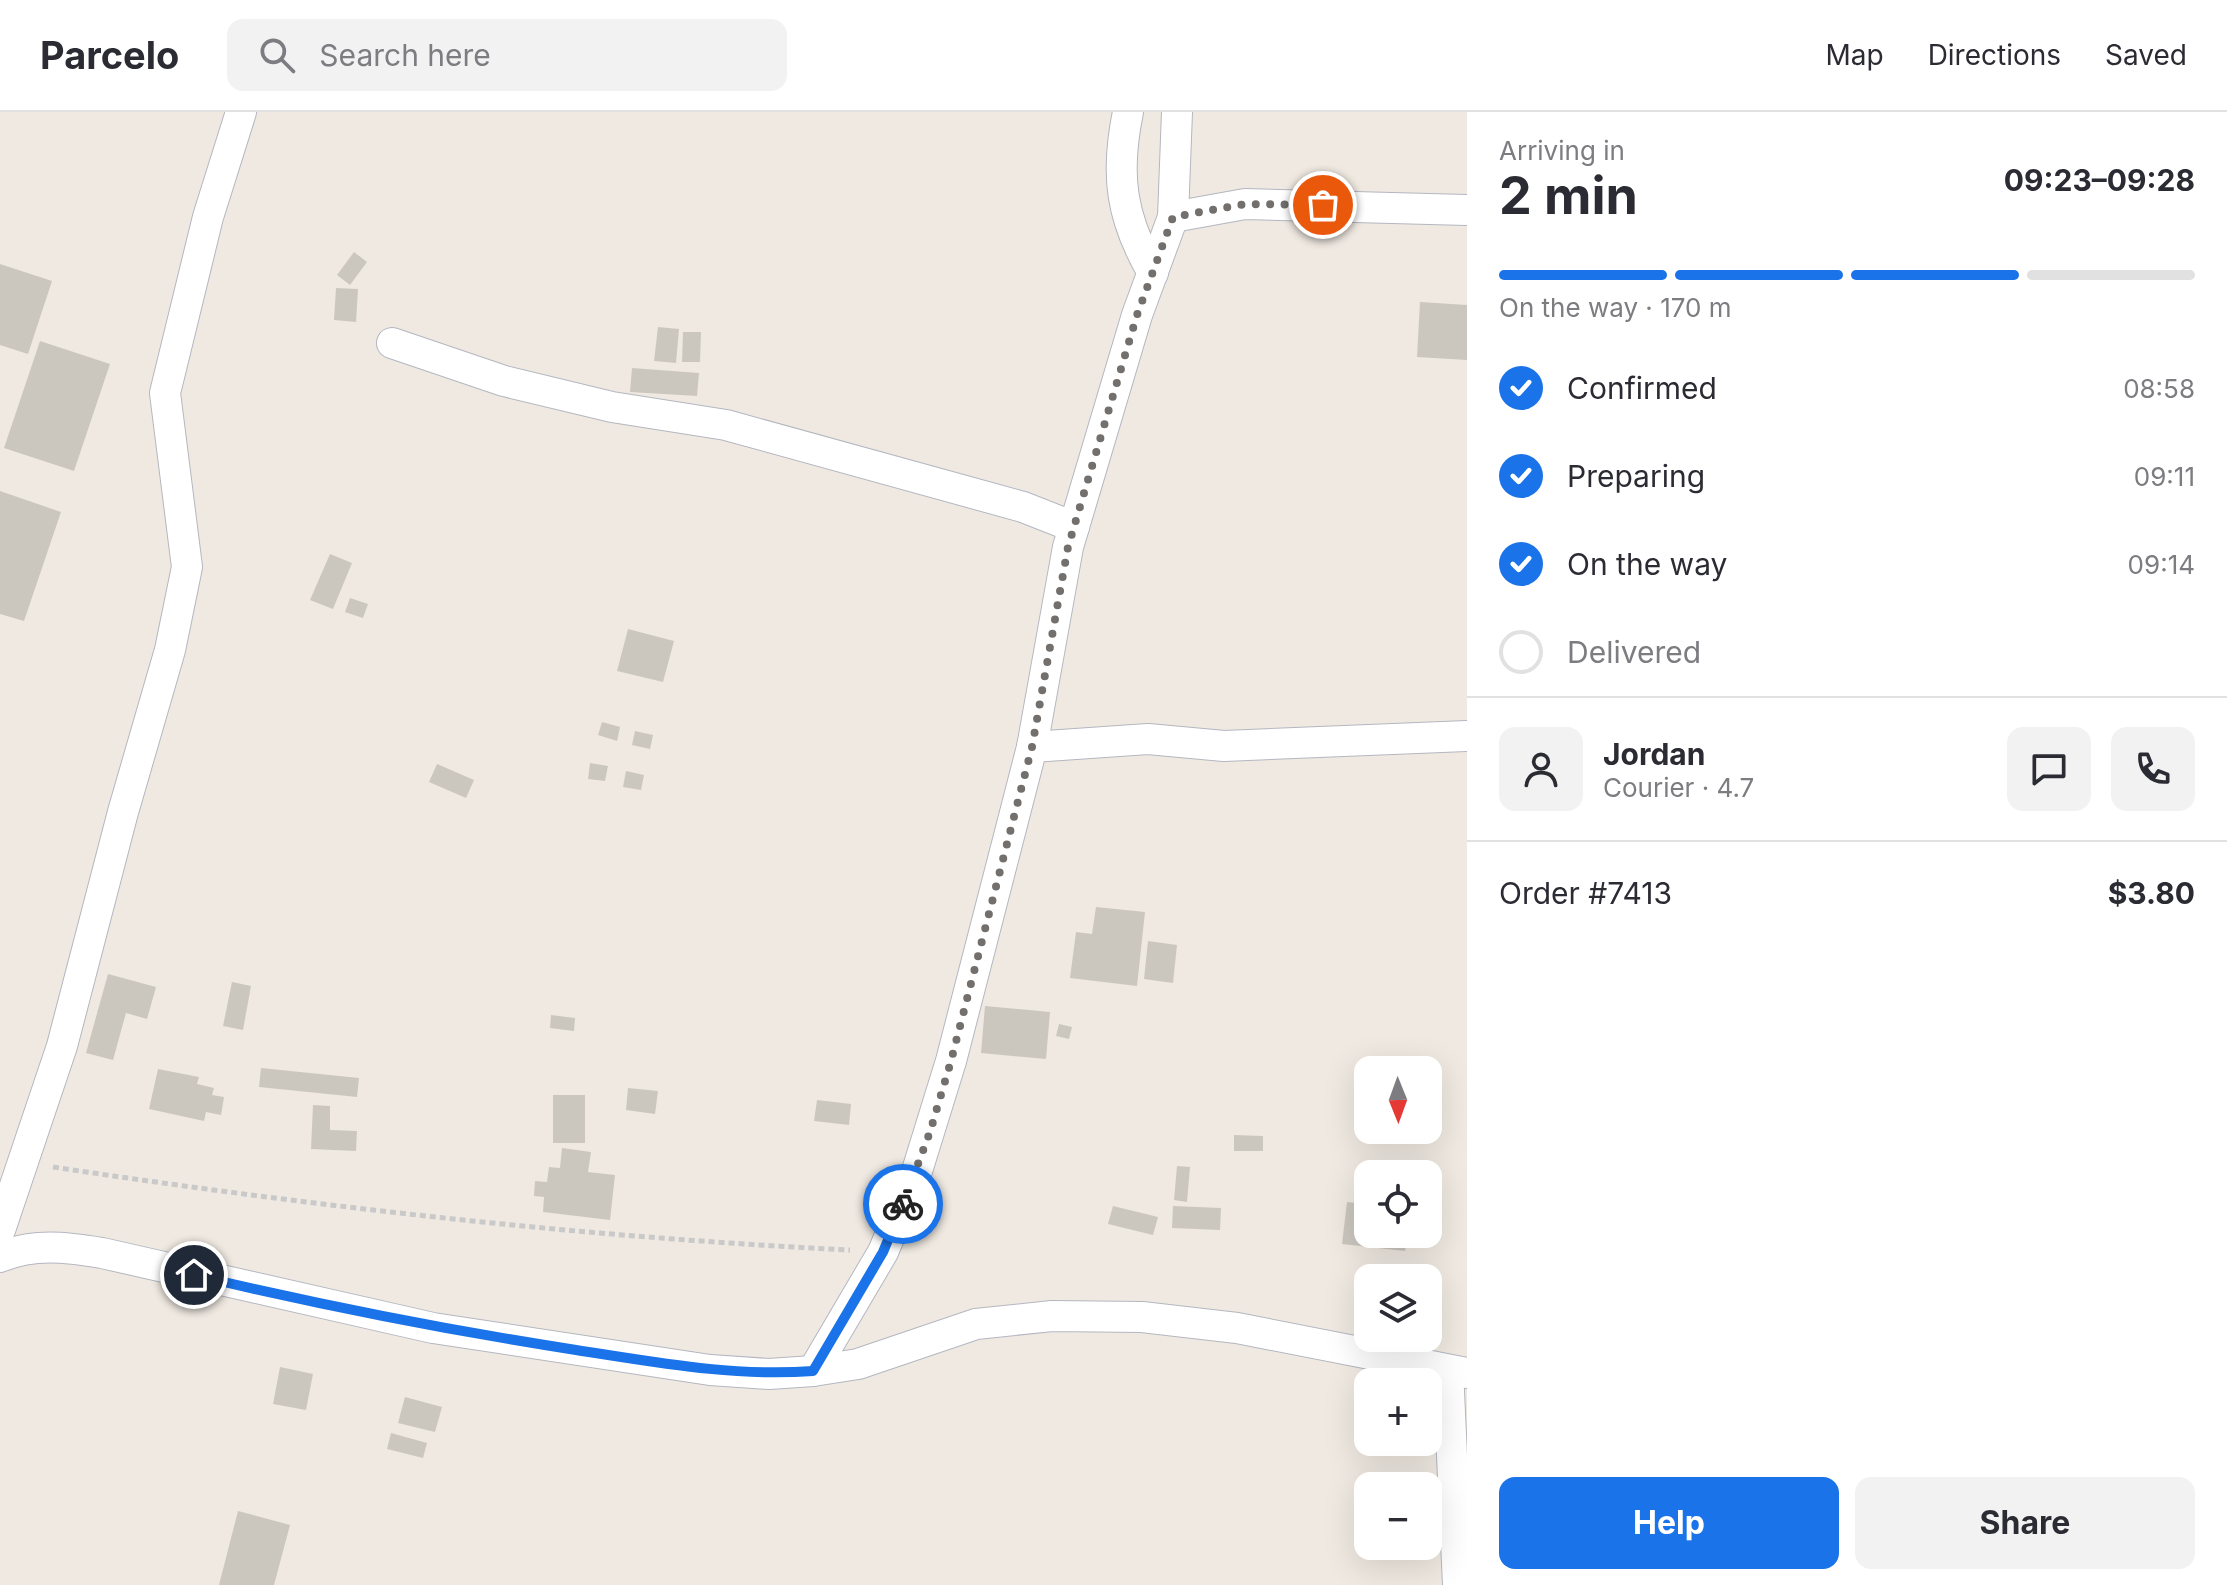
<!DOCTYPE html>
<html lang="en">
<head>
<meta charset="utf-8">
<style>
	:root { --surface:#fff; --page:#f2f2f3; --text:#2b2b33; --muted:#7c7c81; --line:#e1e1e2; --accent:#1a73e8 }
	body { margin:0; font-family:Inter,sans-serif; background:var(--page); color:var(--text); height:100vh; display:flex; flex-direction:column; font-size:30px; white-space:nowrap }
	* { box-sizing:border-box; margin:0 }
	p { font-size:26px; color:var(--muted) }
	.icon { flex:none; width:44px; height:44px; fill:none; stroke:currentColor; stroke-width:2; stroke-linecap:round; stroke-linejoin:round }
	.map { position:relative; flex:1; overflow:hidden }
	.side { display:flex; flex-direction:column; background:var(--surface); width:760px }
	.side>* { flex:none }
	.needle { width:52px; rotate:179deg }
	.fabs { position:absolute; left:1354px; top:944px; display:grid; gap:16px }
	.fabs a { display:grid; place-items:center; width:88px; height:88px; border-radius:16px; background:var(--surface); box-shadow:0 8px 32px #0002; font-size:40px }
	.pin { position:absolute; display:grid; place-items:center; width:68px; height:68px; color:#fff; margin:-34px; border:4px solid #fff; border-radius:50%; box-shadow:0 2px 8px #0007 }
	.courier { position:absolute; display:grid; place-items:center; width:80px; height:80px; margin:-40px; border:6px solid #1a73e8; border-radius:50%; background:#fff; color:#222; box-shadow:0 2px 10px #0007 }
	.overview em { font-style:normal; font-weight:700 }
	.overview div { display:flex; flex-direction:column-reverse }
	.overview { display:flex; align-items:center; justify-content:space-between; height:136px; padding:0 32px }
	h1 { font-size:52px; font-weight:700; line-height:60px }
	.bar { display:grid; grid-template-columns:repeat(4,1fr); gap:12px 8px; align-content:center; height:96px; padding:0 32px }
	.bar i { height:10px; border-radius:6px; background:var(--line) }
	.bar .current { background:var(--accent) }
	.bar p { grid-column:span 4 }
	.line { display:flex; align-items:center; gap:20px; padding:0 32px; border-top:2px solid var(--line) }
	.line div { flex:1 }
	.round { display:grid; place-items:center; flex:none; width:84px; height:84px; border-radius:16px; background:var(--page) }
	ol { padding:0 32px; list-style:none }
	li { display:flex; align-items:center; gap:24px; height:88px }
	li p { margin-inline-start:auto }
	li .icon { padding:8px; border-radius:50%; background:var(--accent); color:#fff; stroke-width:4 }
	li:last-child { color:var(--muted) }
	li i { width:44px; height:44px; border:4px solid var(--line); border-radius:50% }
	.button { display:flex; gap:16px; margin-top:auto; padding:16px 32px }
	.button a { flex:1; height:92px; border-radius:16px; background:var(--accent); color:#fff; font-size:32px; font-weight:700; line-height:92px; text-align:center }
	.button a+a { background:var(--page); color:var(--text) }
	header { display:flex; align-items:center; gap:48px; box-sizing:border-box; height:112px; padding:0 40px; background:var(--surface); border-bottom:2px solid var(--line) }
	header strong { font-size:38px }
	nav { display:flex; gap:44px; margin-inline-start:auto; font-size:28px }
	.search { width:560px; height:72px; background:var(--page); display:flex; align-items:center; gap:20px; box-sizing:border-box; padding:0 28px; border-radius:16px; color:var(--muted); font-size:30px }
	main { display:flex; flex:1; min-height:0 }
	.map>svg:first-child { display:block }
	.building { fill:#cbc7bf }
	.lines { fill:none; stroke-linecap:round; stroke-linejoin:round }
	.street-casing { stroke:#b4b7c1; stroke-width:32 }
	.path { stroke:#c9c9c9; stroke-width:5; stroke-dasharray:6 4; stroke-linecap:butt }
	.street { stroke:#fff; stroke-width:30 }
	.done { stroke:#726f6d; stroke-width:8; stroke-dasharray:0 14.4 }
	.route { stroke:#1a73e8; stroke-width:10 }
</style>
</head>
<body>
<header>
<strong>Parcelo</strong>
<div class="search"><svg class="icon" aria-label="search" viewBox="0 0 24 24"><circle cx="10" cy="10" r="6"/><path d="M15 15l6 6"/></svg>Search here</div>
<nav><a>Map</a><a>Directions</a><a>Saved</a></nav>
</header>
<main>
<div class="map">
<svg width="1467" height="1473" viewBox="0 0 1467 1473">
	<rect width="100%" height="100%" fill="#efe9e1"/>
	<!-- building -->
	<g class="building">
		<polygon points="354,140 367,150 350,173 337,163"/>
		<polygon points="0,152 52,169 28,242 0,233"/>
		<polygon points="336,176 358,177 356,210 334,208"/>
		<polygon points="1420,190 1467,193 1467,248 1417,245"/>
		<polygon points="658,215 679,217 676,251 654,249"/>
		<polygon points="683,220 701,220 700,250 682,250"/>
		<polygon points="40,229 110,252 74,359 4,336"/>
		<polygon points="632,256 699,261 697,284 630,280"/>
		<polygon points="0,379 61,400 24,509 0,502"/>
		<polygon points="330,442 352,451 333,497 310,488"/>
		<polygon points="350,486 368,492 363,506 345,500"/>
		<polygon points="628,517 674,529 663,570 617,559"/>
		<polygon points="602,610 620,615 617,629 598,623"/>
		<polygon points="635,619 653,623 650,637 632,633"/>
		<polygon points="590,651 608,654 605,669 588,667"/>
		<polygon points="437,652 474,668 466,686 429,670"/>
		<polygon points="626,659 644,663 641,678 623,675"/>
		<polygon points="1096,795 1145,800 1137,874 1070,866 1076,820 1092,822"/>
		<polygon points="1148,829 1177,833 1173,871 1144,867"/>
		<polygon points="108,862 156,875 147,907 126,901 113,948 86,941"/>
		<polygon points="232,870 251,874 243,918 223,914"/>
		<polygon points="985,894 1050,900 1046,947 981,941"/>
		<polygon points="551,903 575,906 574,919 550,916"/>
		<polygon points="1059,912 1072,915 1069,927 1056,924"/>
		<polygon points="261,956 359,966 357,985 259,975"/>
		<polygon points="158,957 199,965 197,972 214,976 212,983 224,985 221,1003 206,1000 204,1009 149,997"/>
		<polygon points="628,976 658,979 655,1002 626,998"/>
		<rect x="553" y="983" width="32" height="48"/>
		<polygon points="817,988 851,992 849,1013 814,1009"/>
		<polygon points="313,993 330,994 330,1018 357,1019 356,1039 311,1037"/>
		<polygon points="1234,1023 1263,1024 1263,1039 1234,1039"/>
		<polygon points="562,1036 591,1040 588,1060 615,1063 610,1108 543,1100 544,1085 534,1084 535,1069 547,1070 549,1055 560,1056"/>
		<polygon points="1177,1054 1190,1055 1187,1090 1174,1088"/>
		<polygon points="1347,1090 1368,1092 1368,1122 1408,1122 1405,1139 1342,1132"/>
		<polygon points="1113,1094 1158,1105 1153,1123 1108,1112"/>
		<polygon points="1173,1094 1221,1096 1220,1118 1172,1116"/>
		<polygon points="280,1255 313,1262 306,1298 273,1292"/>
		<polygon points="405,1285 442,1295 435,1320 398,1311"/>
		<polygon points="391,1321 427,1331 423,1346 387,1337"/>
		<polygon points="238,1399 290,1413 274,1473 219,1473"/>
	</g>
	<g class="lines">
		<!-- street casing -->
		<g class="street-casing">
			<g id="street">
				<path d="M1128,0C1115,63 1121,106 1153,161"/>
				<polyline points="1173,105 1245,92 1467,98"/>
				<polyline points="392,231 504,269 612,295 726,313 1023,395 1074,415"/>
				<polyline points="1032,635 1148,627 1224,634 1467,624"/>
				<polyline points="0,1118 62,934 123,700 170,538 187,455 165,281 208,105 241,0"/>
				<path d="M0,1145C34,1131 66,1135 102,1141L433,1216L710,1258L769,1262L813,1259L858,1252L976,1212L1052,1204L1142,1205L1237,1216L1467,1261"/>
				<polyline points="1448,1258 1458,1473"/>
				<polyline points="813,1259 883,1140 916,1062 951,949 1032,635 1068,435 1137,203 1173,105 1177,0"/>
			</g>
		</g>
		<!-- path -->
		<path class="path" d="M53,1055C318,1095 582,1125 850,1138"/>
		<!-- street -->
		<use href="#street" class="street"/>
	</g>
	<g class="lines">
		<!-- done -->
		<polyline class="done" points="903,1092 930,1020 951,949 1032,635 1068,435 1137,203 1173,105 1245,92 1323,93"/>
		<!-- route -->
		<path class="route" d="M194,1163C321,1193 447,1218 576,1238C655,1250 733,1265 813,1259L883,1140L903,1092"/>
	</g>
</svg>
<div class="fabs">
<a><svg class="needle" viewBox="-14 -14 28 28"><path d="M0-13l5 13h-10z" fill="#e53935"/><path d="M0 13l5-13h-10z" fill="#7c7c81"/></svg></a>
<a><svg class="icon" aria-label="locate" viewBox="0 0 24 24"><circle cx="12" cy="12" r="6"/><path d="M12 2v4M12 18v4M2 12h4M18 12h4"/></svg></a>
<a><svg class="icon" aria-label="layers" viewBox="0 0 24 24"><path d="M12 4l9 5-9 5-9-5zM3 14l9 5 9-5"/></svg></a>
<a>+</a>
<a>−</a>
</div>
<div class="pin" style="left:1323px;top:93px;background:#ea580c"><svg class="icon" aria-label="bag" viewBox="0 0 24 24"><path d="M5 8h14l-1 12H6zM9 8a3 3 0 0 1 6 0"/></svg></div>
<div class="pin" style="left:194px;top:1163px;background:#1f2937"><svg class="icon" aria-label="home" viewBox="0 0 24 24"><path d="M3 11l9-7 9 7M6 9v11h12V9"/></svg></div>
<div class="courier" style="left:903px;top:1092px"><svg class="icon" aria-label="bike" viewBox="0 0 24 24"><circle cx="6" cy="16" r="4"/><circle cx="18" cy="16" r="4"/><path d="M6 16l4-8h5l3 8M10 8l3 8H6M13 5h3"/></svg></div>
</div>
<section class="side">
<div class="overview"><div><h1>2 min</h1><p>Arriving in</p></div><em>09:23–09:28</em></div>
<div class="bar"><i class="current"></i><i class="current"></i><i class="current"></i><i></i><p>On the way · 170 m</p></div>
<ol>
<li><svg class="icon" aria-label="check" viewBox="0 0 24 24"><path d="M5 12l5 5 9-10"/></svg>Confirmed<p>08:58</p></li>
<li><svg class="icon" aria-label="check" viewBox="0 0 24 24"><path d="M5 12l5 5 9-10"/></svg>Preparing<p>09:11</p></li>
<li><svg class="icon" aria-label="check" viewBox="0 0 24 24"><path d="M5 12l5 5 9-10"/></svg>On the way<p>09:14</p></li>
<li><i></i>Delivered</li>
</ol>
<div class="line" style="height:144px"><a class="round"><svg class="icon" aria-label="person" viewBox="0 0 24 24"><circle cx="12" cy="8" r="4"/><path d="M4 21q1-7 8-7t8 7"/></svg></a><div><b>Jordan</b><p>Courier · 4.7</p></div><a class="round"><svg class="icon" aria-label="chat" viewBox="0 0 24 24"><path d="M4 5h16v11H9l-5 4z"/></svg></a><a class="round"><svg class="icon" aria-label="phone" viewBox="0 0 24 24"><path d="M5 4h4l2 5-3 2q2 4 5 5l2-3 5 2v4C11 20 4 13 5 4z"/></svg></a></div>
<div class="line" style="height:104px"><div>Order #7413</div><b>$3.80</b></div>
<div class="button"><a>Help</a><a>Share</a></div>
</section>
</main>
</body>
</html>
